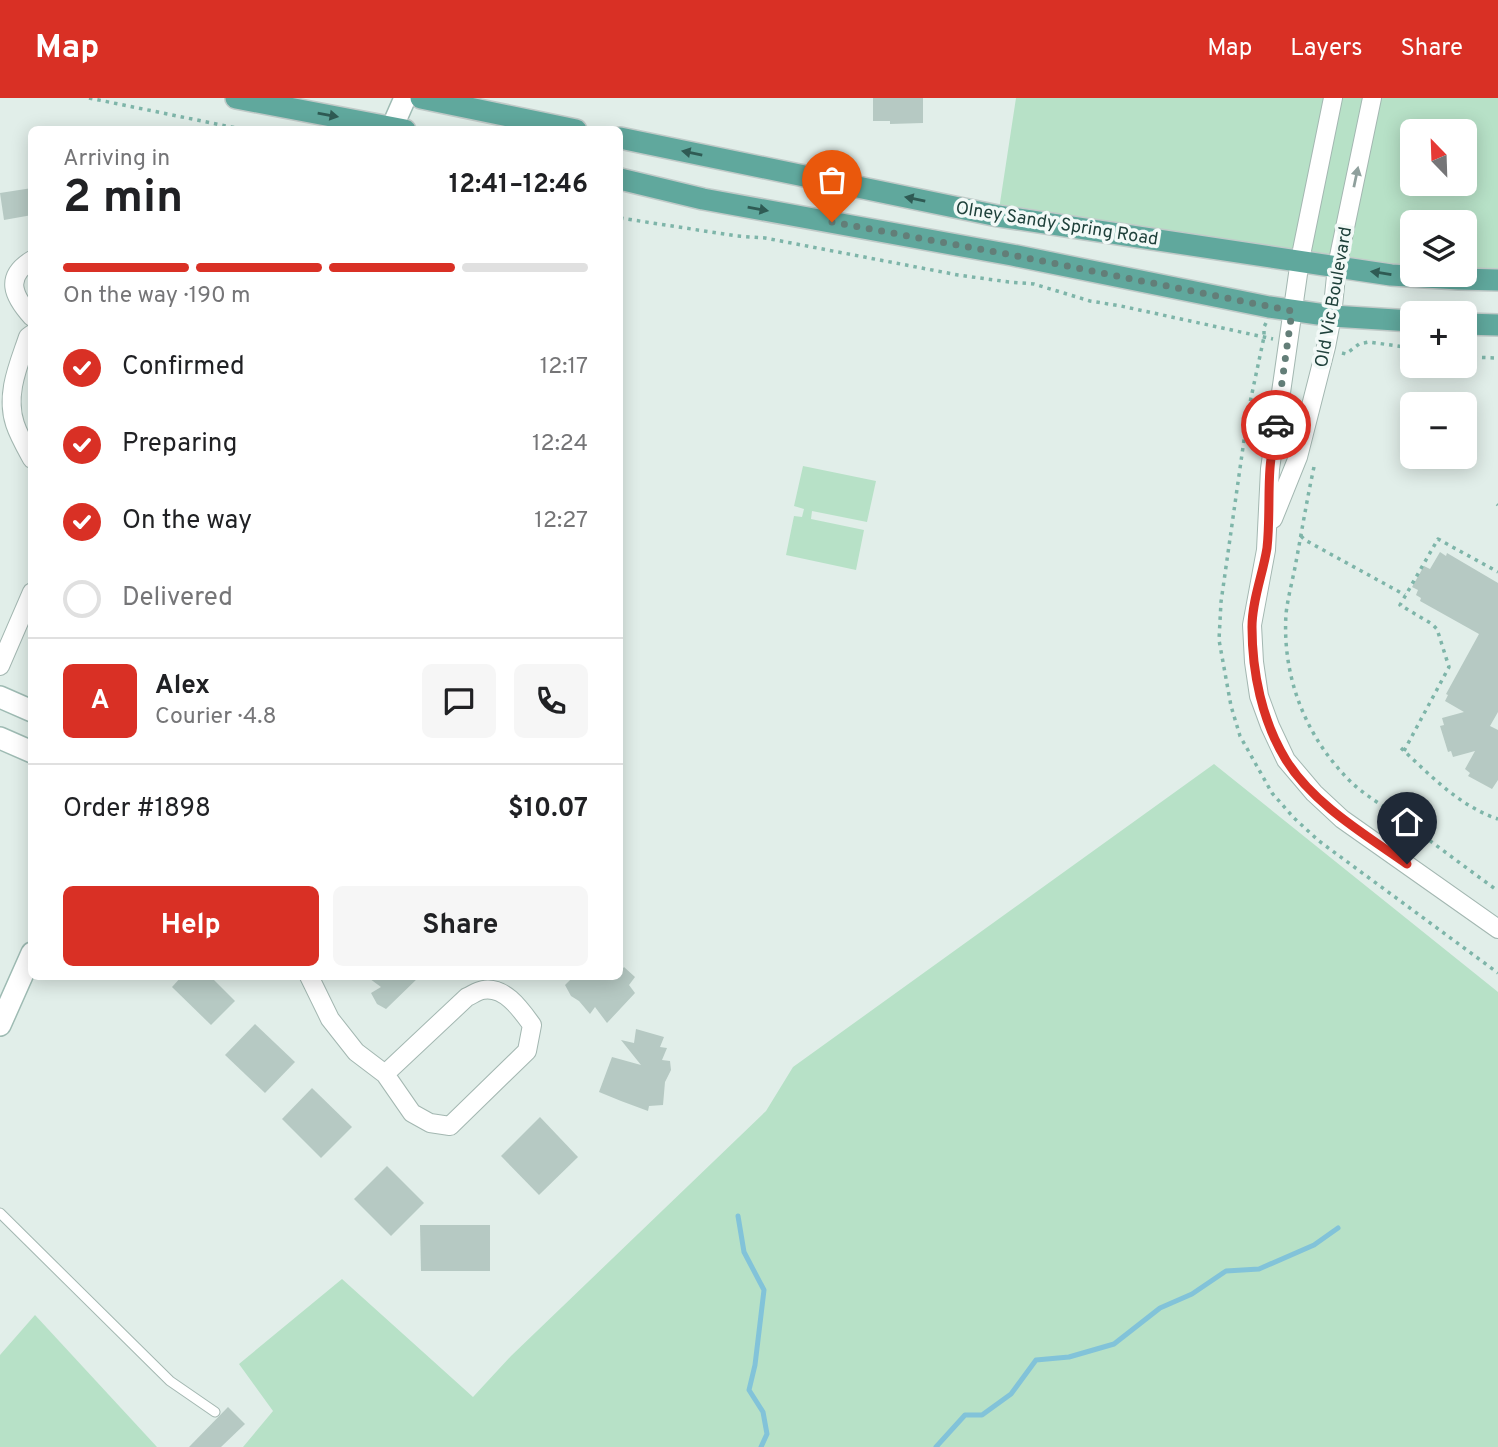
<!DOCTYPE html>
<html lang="en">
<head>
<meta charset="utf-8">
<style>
	:root { --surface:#fff; --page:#f6f6f6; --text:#202124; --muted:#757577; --line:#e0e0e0; --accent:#d93025 }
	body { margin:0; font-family:Overpass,sans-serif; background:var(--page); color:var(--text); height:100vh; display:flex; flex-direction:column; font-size:26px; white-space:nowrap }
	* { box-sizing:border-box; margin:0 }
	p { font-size:23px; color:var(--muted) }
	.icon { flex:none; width:38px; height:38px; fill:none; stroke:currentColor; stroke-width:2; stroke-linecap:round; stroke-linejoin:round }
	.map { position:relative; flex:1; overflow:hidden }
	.drawer { position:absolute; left:28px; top:28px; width:595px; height:854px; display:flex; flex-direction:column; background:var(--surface); border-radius:10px; box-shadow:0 4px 18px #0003 }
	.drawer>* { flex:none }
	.needle { width:46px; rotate:337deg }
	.controls { position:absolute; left:1400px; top:21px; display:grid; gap:14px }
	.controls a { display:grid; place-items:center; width:77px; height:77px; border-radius:10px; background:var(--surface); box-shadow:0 4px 18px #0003; font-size:35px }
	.pin { position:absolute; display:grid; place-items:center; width:60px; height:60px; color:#fff; margin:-72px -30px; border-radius:50% 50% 50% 0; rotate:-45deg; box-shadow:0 0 7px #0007 }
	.pin .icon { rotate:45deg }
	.courier { position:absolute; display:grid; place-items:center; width:70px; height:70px; margin:-35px; border:5px solid #d93025; border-radius:50%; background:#fff; color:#222; box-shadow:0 2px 9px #0007 }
	.overview em { font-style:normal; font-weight:700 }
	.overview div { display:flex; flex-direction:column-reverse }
	.overview { display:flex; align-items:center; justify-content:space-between; height:119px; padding:0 35px }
	h1 { font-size:46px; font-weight:700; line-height:52px }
	.bar { display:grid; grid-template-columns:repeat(4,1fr); gap:10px 7px; align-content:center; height:84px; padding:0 35px }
	.bar i { height:9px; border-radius:5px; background:var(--line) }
	.bar .on { background:var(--accent) }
	.bar p { grid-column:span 4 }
	.line { display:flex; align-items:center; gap:18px; padding:0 35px; border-top:2px solid var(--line) }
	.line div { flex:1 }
	.round { display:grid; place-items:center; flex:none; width:74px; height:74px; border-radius:10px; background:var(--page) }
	ol { padding:0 35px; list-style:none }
	li { display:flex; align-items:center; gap:21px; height:77px }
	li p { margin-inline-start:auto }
	li .icon { padding:7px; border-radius:50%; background:var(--accent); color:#fff; stroke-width:4 }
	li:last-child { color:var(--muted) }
	li i { width:38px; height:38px; border:4px solid var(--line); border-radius:50% }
	.cta { display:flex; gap:14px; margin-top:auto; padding:14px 35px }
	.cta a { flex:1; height:80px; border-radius:10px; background:var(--accent); color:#fff; font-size:28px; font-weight:700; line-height:80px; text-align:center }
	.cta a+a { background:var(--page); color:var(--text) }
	header { display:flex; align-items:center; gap:42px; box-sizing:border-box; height:98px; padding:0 35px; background:var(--accent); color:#fff }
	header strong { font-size:33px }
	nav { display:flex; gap:38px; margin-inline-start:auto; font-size:24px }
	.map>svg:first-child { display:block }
	.green { fill:#b7e1c7; fill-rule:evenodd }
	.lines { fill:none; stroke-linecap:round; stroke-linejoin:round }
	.stream { stroke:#82c3d9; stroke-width:5 }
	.building { fill:#b6c9c3 }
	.lane-casing { stroke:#a3b7b1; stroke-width:11 }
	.street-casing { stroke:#a3b7b1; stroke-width:20 }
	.secondary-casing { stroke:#9ebbb3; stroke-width:24 }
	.primary-casing { stroke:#c0cac8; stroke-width:24 }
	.path { stroke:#7eb5a9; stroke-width:3.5; stroke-dasharray:3.5 5; stroke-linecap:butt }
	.lane { stroke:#fff; stroke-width:9 }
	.street { stroke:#fff; stroke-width:18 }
	.secondary { stroke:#fff; stroke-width:21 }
	.primary { stroke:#60a89d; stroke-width:21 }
	.oneway { fill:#2f5b54 }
	.oneway2 { fill:#8fa09d }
	.done { stroke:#637e78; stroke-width:7; stroke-dasharray:0 12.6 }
	.route { stroke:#d93025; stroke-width:9 }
	.labels { text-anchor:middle; stroke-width:7; stroke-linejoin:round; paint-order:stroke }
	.street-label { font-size:18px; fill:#1f413b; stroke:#f2f9f7 }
</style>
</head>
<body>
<header>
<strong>Map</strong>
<nav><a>Map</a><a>Layers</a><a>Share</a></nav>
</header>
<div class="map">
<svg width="1498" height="1349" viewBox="0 0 1498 1349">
	<rect width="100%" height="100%" fill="#e1eee9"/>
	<!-- green -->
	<g class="green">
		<path d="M1016,0H1498V182L1459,181L1391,177L998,118ZM1412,33H1465V86H1412ZM1412,124H1465V177H1412Z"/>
		<polygon points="803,368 876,383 867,424 812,413 811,421 864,432 856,472 786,457 794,418 802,419 804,411 794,408"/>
		<polygon points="1214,666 1498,894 1498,1349 243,1349 273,1313 239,1266 342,1181 473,1299 511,1258 766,1013 793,969"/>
		<polygon points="35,1217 157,1349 0,1349 0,1257"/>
	</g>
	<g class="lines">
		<!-- stream -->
		<g class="stream">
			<polyline points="738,1118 744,1154 764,1192 755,1267 749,1292 763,1314 767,1336 761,1349"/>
			<polyline points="936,1349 965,1317 982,1317 1011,1296 1036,1262 1069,1259 1114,1246 1160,1210 1192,1196 1226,1173 1259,1171 1314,1147 1338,1130"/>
		</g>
	</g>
	<!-- building -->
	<g class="building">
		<polygon points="873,0 923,0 923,25 890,26 890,23 873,23"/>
		<polygon points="32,90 32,117 4,122 0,95"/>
		<polygon points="1440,454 1446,458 1447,455 1498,485 1498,614 1490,628 1498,632 1498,682 1492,691 1468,678 1470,675 1465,671 1475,653 1453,659 1451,653 1448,654 1440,628 1444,627 1442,620 1464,614 1445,603 1448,597 1446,596 1479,536 1420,503 1421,500 1416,497 1418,492 1412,489 1424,468 1430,471"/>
		<polygon points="624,869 635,879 629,887 635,895 607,925 595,909 590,916 579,903 571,898 565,887 574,878 620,878 620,874"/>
		<polygon points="182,878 210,878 235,903 211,927 172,889"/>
		<polygon points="366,878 420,878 386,911 377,906 371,895 381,889"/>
		<polygon points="255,926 295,964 265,995 225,957"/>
		<polygon points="636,931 664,939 660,949 667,950 662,962 670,963 671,972 665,984 663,1007 649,1008 648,1013 621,1003 599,994 612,959 641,967 621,942 634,945"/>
		<polygon points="312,990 352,1029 321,1060 282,1021"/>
		<polygon points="540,1019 578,1059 539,1097 501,1058"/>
		<polygon points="387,1068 424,1105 391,1138 354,1101"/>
		<polygon points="420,1127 490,1127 490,1173 421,1173"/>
		<polygon points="228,1309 245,1326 221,1349 189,1349"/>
	</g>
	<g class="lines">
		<!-- lane casing -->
		<g class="lane-casing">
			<polyline id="lane" points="0,1115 170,1283 215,1314"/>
		</g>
		<!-- street casing -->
		<g class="street-casing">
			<g id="street">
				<polyline points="1333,0 1300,162 1270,371 1266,452 1252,527 1254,564 1259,598 1270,628 1286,662 1314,695 1342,721 1498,831"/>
				<path d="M32,162C4,179 13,198 32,219"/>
				<path d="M32,236L28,239C19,266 5,296 15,326C19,338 26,350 32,361"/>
				<polyline points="1273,421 1298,359 1326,249 1332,218 1337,168 1372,0"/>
				<polyline points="0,568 32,494"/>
				<path d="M309,878L330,921L356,954L385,976L412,1015L430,1025L450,1028L527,953L532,927C521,912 505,888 483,892C477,893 472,897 467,899L385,976"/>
			</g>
		</g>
		<!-- secondary casing -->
		<g class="secondary-casing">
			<g id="secondary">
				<polyline points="391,32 405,0"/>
				<polyline points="0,599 32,613"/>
				<polyline points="0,640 32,654"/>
				<polyline points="0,927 32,855"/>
			</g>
		</g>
		<!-- primary casing -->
		<g class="primary-casing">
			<g id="primary">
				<polyline points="236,0 405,32"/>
				<polyline points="421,0 576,32"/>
				<polyline points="620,40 998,118 1391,177 1459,181 1498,182"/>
				<polyline points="620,81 703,101 1012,157 1269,209 1332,218 1412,223"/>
				<polyline points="1465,226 1498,227"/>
			</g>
		</g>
		<!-- path -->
		<g class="path">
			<polyline points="89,0 246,32"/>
			<polyline points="620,120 737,138 765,140 958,177 1009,184 1034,186 1090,203 1121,208 1273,241"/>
			<polyline points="1266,225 1264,229 1264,239 1248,314 1221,504 1219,542 1231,608 1240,638 1272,695 1294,720 1319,743 1498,875"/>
			<polyline points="1342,255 1346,256 1359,246 1369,244 1412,250"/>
			<polyline points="1465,259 1498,260"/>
			<path d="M1314,369C1307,401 1302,432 1296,464C1293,481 1288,498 1286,516C1282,580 1306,640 1352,685C1366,698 1384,708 1399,720C1432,744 1465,769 1498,793"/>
			<polyline points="1497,406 1498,407"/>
			<polyline points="1301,438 1305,442 1405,497"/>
			<path d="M1401,650C1430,677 1459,708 1498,721"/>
			<polyline points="1404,653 1449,569 1437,531 1432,526 1400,507 1438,441 1498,474"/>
		</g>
		<!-- lane -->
		<use href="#lane" class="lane"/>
		<!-- street -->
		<use href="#street" class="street"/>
		<!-- secondary -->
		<use href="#secondary" class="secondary"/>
		<!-- primary -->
		<use href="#primary" class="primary"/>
	</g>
	<!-- one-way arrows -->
	<defs><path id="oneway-solid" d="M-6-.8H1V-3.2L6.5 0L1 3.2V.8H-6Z" transform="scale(1.75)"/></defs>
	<g class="oneway">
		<use href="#oneway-solid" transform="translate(328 17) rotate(10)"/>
		<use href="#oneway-solid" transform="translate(692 55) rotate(-168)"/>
		<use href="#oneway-solid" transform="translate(915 101) rotate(-168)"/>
		<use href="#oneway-solid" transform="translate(758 111) rotate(10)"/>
		<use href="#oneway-solid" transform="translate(1381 175) rotate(-171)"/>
	</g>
	<use class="oneway2" href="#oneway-solid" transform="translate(1356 79) rotate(-78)"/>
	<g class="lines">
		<!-- done -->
		<polyline class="done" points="832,124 1012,157 1292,213 1276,327"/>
		<!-- route -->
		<path class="route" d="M1276,327C1274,342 1271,356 1270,370C1268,396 1270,423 1267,450C1263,476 1252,502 1252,529C1252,574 1262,623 1286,662C1313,706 1366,737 1407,766"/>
	</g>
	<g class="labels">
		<!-- street labels -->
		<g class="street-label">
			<text transform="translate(1057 125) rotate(9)" y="6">Olney Sandy Spring Road</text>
			<text transform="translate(1333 199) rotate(-80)" y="6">Old Vic Boulevard</text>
		</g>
	</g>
</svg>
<div class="controls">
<a><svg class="needle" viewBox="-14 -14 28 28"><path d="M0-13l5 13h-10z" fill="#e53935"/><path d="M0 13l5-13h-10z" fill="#757577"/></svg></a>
<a><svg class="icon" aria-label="layers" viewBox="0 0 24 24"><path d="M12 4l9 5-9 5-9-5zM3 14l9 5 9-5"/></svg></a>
<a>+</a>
<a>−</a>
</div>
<div class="pin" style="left:832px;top:124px;background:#ea580c"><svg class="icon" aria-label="bag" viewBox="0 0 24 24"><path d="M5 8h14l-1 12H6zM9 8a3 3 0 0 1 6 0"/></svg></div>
<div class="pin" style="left:1407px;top:766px;background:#1f2937"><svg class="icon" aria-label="home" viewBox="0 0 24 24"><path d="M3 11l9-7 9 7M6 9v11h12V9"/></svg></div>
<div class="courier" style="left:1276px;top:327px"><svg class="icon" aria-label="car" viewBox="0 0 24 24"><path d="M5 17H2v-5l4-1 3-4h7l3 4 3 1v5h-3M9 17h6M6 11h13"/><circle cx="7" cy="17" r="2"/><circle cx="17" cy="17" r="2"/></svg></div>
<section class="drawer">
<div class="overview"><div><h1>2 min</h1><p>Arriving in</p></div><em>12:41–12:46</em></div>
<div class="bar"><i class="on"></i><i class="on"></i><i class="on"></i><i></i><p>On the way · 190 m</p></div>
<ol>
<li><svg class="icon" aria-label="check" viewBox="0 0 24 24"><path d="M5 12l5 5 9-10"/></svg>Confirmed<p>12:17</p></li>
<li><svg class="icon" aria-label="check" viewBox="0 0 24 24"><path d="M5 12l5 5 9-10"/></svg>Preparing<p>12:24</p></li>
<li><svg class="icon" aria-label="check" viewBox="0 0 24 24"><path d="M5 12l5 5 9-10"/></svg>On the way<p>12:27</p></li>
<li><i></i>Delivered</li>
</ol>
<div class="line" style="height:126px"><b class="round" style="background:var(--accent);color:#fff">A</b><div><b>Alex</b><p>Courier · 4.8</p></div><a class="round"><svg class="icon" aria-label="chat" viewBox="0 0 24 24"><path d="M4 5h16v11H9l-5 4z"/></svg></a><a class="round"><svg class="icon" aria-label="phone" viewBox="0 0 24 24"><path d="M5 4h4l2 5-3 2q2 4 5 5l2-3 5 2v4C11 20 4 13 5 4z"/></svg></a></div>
<div class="line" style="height:91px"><div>Order #1898</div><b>$10.07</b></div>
<div class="cta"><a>Help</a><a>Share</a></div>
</section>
</div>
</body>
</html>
